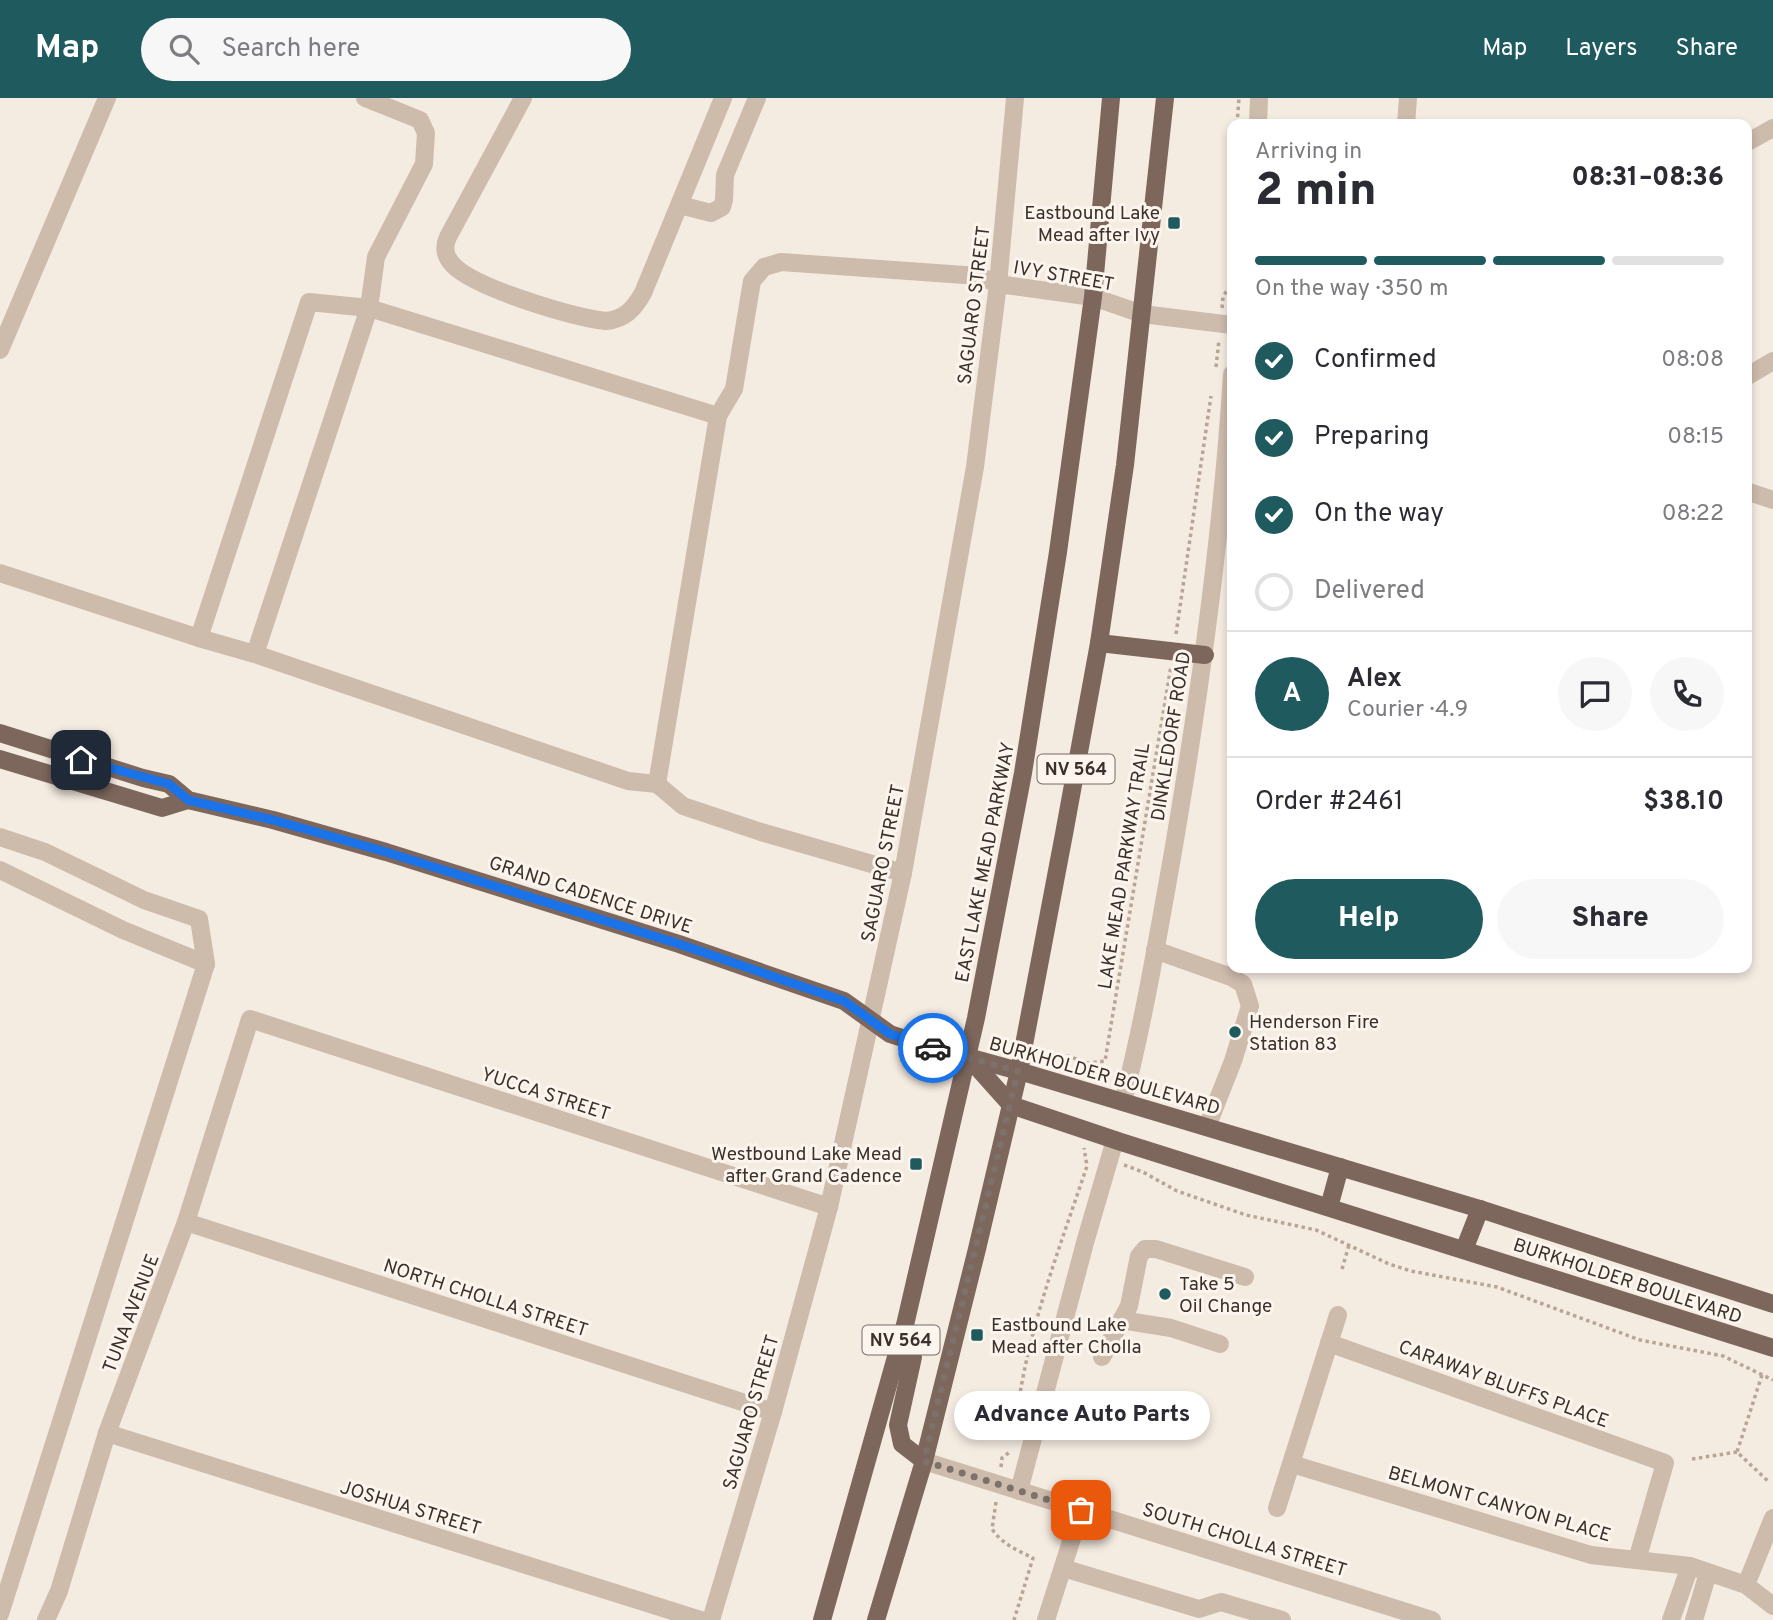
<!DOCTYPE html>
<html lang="en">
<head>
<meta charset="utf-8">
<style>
	:root { --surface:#fff; --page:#f7f7f7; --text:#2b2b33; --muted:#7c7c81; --line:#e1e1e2; --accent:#1f5a5e }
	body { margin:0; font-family:Overpass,sans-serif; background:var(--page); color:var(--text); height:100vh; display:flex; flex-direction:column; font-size:26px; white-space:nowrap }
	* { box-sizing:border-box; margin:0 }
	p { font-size:23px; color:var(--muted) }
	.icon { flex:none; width:38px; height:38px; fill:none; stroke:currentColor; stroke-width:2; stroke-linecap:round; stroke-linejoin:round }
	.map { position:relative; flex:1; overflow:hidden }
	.details { position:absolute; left:1227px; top:21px; width:525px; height:854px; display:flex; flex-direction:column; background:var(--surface); border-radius:14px; box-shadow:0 4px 10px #0003 }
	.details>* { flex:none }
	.pin { position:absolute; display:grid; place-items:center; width:60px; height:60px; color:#fff; margin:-30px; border-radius:14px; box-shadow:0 4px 10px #0006 }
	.courier { position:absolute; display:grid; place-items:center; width:70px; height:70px; margin:-35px; border:5px solid #1a73e8; border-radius:50%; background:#fff; color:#222; box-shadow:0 2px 9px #0007 }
	.bubble { position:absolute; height:49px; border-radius:24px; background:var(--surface); box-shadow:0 4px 10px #0003; font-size:23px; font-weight:800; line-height:49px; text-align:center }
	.head em { font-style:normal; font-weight:800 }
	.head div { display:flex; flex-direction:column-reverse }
	.head { display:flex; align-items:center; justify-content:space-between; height:119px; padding:0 28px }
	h1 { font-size:46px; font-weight:800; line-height:52px }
	.bar { display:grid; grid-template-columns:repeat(4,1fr); gap:10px 7px; align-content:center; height:84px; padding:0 28px }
	.bar i { height:9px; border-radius:5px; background:var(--line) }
	.bar .on { background:var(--accent) }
	.bar p { grid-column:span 4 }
	.line { display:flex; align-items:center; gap:18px; padding:0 28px; border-top:2px solid var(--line) }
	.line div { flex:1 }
	.round { display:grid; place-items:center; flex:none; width:74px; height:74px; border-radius:37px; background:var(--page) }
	ol { padding:0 28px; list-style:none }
	li { display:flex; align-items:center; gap:21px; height:77px }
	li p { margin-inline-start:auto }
	li .icon { padding:7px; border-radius:50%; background:var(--accent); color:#fff; stroke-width:4 }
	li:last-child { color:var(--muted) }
	li i { width:38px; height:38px; border:4px solid var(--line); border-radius:50% }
	.cta { display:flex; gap:14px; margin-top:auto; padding:14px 28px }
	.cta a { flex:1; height:80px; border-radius:42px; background:var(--accent); color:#fff; font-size:28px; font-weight:800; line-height:80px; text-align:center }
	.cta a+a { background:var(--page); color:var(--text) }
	header { display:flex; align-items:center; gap:42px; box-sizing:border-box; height:98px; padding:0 35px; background:var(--accent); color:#fff }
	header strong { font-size:33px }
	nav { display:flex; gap:38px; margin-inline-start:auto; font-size:24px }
	.search { width:490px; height:63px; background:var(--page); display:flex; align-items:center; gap:18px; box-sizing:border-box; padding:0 24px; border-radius:38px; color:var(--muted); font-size:26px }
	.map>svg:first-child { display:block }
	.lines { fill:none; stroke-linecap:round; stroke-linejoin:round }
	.path { stroke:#b9a596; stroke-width:3.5; stroke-dasharray:3.5 3.5; stroke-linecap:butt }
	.minor { stroke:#cdbbac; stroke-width:18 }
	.major { stroke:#7d675c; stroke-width:18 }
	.done { stroke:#7c716b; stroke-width:7; stroke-dasharray:0 12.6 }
	.route { stroke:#1a73e8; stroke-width:9 }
	.poi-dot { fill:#1f5a5e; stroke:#fbf5ee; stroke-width:2.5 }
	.labels { text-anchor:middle; stroke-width:6; stroke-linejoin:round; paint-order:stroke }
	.shield { fill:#fbf5ee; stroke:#756b66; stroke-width:2 }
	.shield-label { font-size:18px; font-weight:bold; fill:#3b302b }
	.poi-label { font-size:19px; fill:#3b302b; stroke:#fbf5ee; text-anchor:start }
	.street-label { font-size:19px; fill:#3b302b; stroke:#fbf5ee }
</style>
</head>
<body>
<header>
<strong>Map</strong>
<div class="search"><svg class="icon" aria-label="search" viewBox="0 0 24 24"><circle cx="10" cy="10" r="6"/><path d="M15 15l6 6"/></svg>Search here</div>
<nav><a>Map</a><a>Layers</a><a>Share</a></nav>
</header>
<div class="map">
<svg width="1773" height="1522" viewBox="0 0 1773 1522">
	<rect width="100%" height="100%" fill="#f4ebe1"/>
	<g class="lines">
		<!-- path -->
		<g class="path">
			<polyline points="1237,26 1239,0"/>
			<polyline points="1232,103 1232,127"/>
			<polyline points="1222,210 1223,199 1230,187 1232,162"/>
			<polyline points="1216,269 1219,242"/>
			<polyline points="1176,536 1211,298"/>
			<polyline points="1062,969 1065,957 1088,965 1105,963 1171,568"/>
			<polyline points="1124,1067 1143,1074 1177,1093 1246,1117 1316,1132 1389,1166 1411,1173 1497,1189 1640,1242 1723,1258 1773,1282"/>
			<polyline points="1342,1171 1349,1147"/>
			<polyline points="1762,1277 1737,1354 1769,1384"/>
			<path d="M1015,1335C1023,1243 1058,1155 1087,1068L1084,1050"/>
			<polyline points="1692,1361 1737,1354"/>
			<polyline points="1001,1369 1002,1360 1011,1353"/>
			<path d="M996,1404L992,1431C1002,1446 1017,1452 1033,1460L1014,1522"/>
		</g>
		<!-- minor -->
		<g class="minor">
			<path d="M523,0L448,139C443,150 445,159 454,168C478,191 572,219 606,223C625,221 634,211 643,195L723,0"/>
			<polyline points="1258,26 1259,0"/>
			<polyline points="1406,26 1408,0"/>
			<polyline points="1746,45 1773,30"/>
			<polyline points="680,107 711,115 722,109 724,102 725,77 757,0"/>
			<polyline points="0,252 107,0"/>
			<polyline points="1746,279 1773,263"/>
			<polyline points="1746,393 1773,402"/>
			<polyline points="0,475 199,540 255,556 628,683 657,686 683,708 761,734 903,775"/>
			<polyline points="199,540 309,204 369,210 718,318"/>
			<polyline points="255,556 369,210 376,159 424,66 426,35 420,22 365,0"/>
			<polyline points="657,686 718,318 734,291 752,183 764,169 781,164 979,178 998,186 1093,199 1142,216 1232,227"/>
			<polyline points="0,739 45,754 144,802 199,821 206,866 0,1516"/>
			<polyline points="0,772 123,832 206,866"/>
			<polyline points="1155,852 1231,879 1243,886 1250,908 1233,963 1207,1029"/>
			<path d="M1123,1004C1144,922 1158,838 1173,754C1200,596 1222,437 1232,276"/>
			<polyline points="186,1124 773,1314"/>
			<polyline points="1121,1222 1171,1230 1220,1246"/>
			<polyline points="1329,1245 1665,1365 1637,1462"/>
			<polyline points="1102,1259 1129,1208 1139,1158 1145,1151 1156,1151 1245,1179"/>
			<polyline points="107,1335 701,1522"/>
			<polyline points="924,1363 1432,1522"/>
			<polyline points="1292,1366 1591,1457 1690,1468 1746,1487 1773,1508"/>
			<polyline points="1019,1393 1086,1141 1115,1042"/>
			<polyline points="1277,1410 1338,1217"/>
			<polyline points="1063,1470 1199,1511 1221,1504 1282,1522"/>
			<polyline points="1746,1487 1773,1420"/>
			<polyline points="46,1522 59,1493 107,1335 186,1124 250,921 829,1109"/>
			<polyline points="711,1522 773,1314 829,1109 903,775 975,369 998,186 1015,0"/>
			<polyline points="1046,1522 1081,1412"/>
			<polyline points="1671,1522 1690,1468"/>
			<polyline points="1694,1522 1708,1475"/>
		</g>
		<!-- major -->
		<g class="major">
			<polyline points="1099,545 1205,557"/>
			<polyline points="0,635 143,680 169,686 188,702 273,722 386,754 679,846 844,903 890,936 924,947 1019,973 1480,1111 1773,1206"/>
			<polyline points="0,661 162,710 188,702"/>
			<polyline points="969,960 1011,1007 1121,1044 1773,1250"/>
			<polyline points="1329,1109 1340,1069"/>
			<polyline points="1464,1152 1480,1111"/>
			<polyline points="906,1230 913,1259 898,1327 902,1346 924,1363"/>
			<polyline points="822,1522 905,1227 976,920 1023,675 1058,454 1093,199 1111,0"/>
			<polyline points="876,1522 924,1363 977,1151 1019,973 1064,736 1099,545 1125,367 1165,0"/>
		</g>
	</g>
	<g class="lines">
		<!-- done -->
		<polyline class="done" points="933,950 1018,973 924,1363 1081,1412"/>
		<!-- route -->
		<polyline class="route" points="81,662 169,686 188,702 273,722 386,754 679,846 844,903 890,936 933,950"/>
	</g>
	<!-- markers -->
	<g class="poi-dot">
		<rect x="1167" y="118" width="14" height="14" rx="3.5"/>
		<circle cx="1235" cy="934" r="7"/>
		<rect x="909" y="1059" width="14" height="14" rx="3.5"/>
		<circle cx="1165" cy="1196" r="7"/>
		<rect x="970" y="1230" width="14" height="14" rx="3.5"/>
	</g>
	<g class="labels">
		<!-- shield labels -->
		<g class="shield">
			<rect x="1037.5" y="656.5" width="77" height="29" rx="5"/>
			<rect x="862.5" y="1227.5" width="77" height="29" rx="5"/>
		</g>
		<g class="shield-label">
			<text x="1076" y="677">NV 564</text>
			<text x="901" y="1248">NV 564</text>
		</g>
		<!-- poi labels -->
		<g class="poi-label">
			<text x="1160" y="121" text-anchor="end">Eastbound Lake<tspan x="1160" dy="22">Mead after Ivy</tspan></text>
			<text x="1249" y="930">Henderson Fire<tspan x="1249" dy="22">Station 83</tspan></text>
			<text x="902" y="1062" text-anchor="end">Westbound Lake Mead<tspan x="902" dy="22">after Grand Cadence</tspan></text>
			<text x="1179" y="1192">Take 5<tspan x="1179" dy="22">Oil Change</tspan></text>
			<text x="991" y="1233">Eastbound Lake<tspan x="991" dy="22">Mead after Cholla</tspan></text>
		</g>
		<!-- street labels -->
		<g class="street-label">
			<text transform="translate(1064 177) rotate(10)" y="7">IVY STREET</text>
			<text transform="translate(973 207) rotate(-83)" y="7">SAGUARO STREET</text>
			<text transform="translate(1170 638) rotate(-81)" y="7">DINKLEDORF ROAD</text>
			<text transform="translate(984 764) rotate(-79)" y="7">EAST LAKE MEAD PARKWAY</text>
			<text transform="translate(882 765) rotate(-79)" y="7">SAGUARO STREET</text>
			<text transform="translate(1123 768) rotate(-81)" y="7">LAKE MEAD PARKWAY TRAIL</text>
			<text transform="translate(591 796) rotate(18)" y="7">GRAND CADENCE DRIVE</text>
			<text transform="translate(1105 977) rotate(16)" y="7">BURKHOLDER BOULEVARD</text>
			<text transform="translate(546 995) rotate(18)" y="7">YUCCA STREET</text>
			<text transform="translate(1628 1182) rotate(18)" y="7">BURKHOLDER BOULEVARD</text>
			<text transform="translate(486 1199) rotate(18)" y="7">NORTH CHOLLA STREET</text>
			<text transform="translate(130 1215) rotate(-69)" y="7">TUNA AVENUE</text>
			<text transform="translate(1504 1285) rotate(20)" y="7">CARAWAY BLUFFS PLACE</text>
			<text transform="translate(750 1314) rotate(-74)" y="7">SAGUARO STREET</text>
			<text transform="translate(1500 1405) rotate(16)" y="7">BELMONT CANYON PLACE</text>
			<text transform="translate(411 1409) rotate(17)" y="7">JOSHUA STREET</text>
			<text transform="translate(1245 1441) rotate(17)" y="7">SOUTH CHOLLA STREET</text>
		</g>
	</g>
</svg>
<div class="pin" style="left:1081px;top:1412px;background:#ea580c"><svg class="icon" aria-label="bag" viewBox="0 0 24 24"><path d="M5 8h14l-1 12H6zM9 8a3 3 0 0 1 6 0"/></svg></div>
<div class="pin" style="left:81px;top:662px;background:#1f2937"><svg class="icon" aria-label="home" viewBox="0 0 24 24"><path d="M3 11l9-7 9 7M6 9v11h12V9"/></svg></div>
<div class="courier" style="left:933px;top:950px"><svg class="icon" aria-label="car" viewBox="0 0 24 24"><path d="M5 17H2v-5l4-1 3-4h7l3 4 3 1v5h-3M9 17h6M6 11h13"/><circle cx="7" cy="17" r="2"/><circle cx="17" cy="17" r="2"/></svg></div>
<div class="bubble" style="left:954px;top:1293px;width:256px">Advance Auto Parts</div>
<section class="details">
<div class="head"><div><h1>2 min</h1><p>Arriving in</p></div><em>08:31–08:36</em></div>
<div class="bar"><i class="on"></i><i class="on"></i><i class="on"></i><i></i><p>On the way · 350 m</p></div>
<ol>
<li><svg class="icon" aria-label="check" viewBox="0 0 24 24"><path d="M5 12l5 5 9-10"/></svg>Confirmed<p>08:08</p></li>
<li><svg class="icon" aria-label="check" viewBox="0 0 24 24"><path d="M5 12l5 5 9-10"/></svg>Preparing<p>08:15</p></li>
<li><svg class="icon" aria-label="check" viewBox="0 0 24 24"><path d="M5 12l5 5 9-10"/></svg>On the way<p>08:22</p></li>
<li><i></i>Delivered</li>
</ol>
<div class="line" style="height:126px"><b class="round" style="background:var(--accent);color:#fff">A</b><div><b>Alex</b><p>Courier · 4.9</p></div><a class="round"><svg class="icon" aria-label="chat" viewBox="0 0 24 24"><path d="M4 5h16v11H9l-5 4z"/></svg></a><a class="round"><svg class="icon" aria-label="phone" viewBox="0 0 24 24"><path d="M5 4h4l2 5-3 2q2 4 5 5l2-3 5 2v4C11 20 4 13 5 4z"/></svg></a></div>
<div class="line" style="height:91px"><div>Order #2461</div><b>$38.10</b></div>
<div class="cta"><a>Help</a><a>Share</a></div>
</section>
</div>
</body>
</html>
